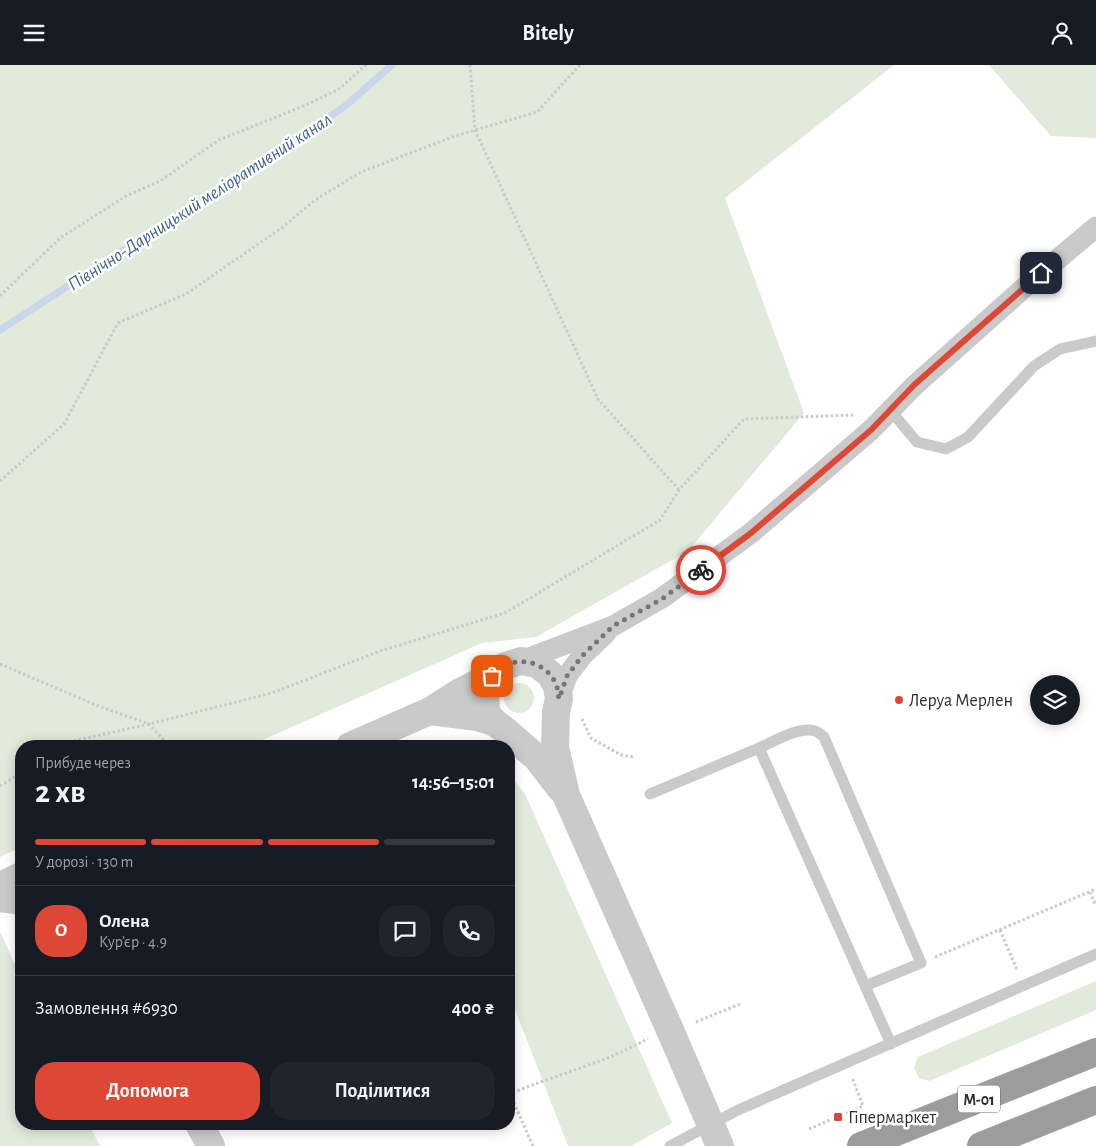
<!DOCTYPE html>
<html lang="uk">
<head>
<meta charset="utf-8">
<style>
	:root { --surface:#171b24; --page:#20242c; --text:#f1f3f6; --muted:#9ea1a6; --line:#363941; --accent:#de4736 }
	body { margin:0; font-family:"Alegreya Sans",sans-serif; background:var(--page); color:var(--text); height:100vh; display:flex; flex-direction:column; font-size:19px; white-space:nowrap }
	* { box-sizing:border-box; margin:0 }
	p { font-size:16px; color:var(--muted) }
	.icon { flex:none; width:28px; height:28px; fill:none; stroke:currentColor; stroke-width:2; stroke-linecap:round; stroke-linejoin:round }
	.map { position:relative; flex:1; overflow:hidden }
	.sheet { position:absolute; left:15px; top:675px; width:500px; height:390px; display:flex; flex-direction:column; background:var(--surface); border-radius:20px; box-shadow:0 2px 12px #0003 }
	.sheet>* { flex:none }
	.buttons { position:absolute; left:1030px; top:610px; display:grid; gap:10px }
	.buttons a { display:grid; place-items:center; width:50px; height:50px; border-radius:50%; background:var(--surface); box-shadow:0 2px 12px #0003; font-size:25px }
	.pin { position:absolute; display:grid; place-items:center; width:42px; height:42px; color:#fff; margin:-21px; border-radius:10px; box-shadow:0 2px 8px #0006 }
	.courier { position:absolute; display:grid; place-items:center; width:50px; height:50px; margin:-25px; border:4px solid #de4736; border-radius:50%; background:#fff; color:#222; box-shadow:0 1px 6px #0007 }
	.overview em { font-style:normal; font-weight:700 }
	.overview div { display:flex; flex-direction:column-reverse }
	.overview { display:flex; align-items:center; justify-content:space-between; height:85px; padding:0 20px }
	h1 { font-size:32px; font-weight:700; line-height:38px }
	.bar { display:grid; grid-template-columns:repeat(4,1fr); gap:8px 5px; align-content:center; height:60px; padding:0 20px }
	.bar i { height:6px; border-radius:4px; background:var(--line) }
	.bar .selected { background:var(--accent) }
	.bar p { grid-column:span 4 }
	.line { display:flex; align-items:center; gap:12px; padding:0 20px; border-top:1px solid var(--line) }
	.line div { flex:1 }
	.round { display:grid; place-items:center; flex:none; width:52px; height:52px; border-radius:20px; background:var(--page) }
	.button { display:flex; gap:10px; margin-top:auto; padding:10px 20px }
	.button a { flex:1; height:58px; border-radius:20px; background:var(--accent); color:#fff; font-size:20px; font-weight:700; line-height:58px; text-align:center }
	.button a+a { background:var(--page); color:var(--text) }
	header { display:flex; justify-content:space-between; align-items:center; height:65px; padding:0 20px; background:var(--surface); font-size:22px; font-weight:700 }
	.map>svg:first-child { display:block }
	.green { fill:#e1eadb }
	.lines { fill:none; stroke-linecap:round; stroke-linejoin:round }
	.stream { stroke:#c8d7ea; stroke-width:7 }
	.path { stroke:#cacaca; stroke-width:3; stroke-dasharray:2.5 2.5; stroke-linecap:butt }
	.service { stroke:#cacaca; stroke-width:11 }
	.minor { stroke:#cacaca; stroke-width:21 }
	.tertiary { stroke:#cacaca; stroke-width:28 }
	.trunk { stroke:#9c9c9c; stroke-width:28 }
	.tertiary-bridge { stroke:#cacaca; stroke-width:28 }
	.done { stroke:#767676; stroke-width:5; stroke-dasharray:0 9 }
	.route { stroke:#de4736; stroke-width:6 }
	.poi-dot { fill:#de4736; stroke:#fff; stroke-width:2 }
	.labels { text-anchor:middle; stroke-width:5; stroke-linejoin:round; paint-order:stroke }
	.shield { fill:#fff; stroke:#6c6c6c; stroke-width:1 }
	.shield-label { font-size:16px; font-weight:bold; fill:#2d2d2d }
	.poi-label { font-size:18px; fill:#2d2d2d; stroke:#fff; text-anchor:start }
	.water-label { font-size:19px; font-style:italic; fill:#3f618c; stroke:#fff }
</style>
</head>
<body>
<header><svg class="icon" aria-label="menu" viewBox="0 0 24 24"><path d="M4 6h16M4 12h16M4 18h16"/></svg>Bitely<svg class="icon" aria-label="person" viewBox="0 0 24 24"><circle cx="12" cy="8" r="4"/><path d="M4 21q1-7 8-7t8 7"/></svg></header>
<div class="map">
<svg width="1096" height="1081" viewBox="0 0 1096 1081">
	<rect width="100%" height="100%" fill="#fff"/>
	<!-- green -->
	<g class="green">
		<polygon points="0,0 894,0 725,133 804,348 688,486 536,572 482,578 249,681 21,681 21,782 0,792"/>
		<polygon points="989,0 1096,0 1096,73 1051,71"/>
		<circle cx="519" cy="633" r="15"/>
		<polygon points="509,709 525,729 672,1058 631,1081 568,1081 509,929"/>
		<polygon points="0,867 21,912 21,1059 89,1059 100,1081 0,1081"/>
		<polygon points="1096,916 1096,945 929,1016 919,1013 914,1002 918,992"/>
	</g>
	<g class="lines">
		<!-- stream -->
		<polyline class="stream" points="0,265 344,42 392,0"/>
		<!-- path -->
		<g class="path">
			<polyline points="470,0 475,65 598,334 679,425"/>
			<polyline points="0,231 60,173 126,131 160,116 219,75 306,40 339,24 366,0"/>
			<polyline points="0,416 64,359 118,258 186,229 283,162 315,135 361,107 455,71 537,47 580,0"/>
			<polyline points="0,599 98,641 149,659 169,681"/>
			<polyline points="582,654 591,673 621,690 634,692"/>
			<polyline points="65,681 73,676 149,659 272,628 380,586 505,548 660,455 679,425 744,354 855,350"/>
			<polyline points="0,721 21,708"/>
			<polyline points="1090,827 1096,841"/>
			<polyline points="1000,865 1017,905"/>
			<polyline points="935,892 1096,824"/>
			<polyline points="696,957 740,939"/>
			<polyline points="809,1064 863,1041 852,1012"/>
			<polyline points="533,1081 510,1029 524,1023 608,993 648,974"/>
		</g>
		<!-- service -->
		<g class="service">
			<polyline points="890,345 917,377 946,384 968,372 1034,301 1060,284 1096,276"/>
			<path d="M759,683C773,677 799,661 815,666C819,667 821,670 824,672L921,898L865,921"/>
			<polyline points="650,729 759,683 891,979"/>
			<polyline points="670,1081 738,1045 1096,889"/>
		</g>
		<!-- minor -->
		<g class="minor">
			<polyline points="521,596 613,561 662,533 751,468 871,365 914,321 1027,220 1096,162"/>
			<polyline points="559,634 567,611 582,591 606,568"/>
		</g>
		<!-- tertiary -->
		<g class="tertiary">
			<polyline points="492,611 485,626 486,648 494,657 507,667 537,693 560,723"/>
			<polyline points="430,646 477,652 494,657"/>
			<polyline points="350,681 430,646 460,627 492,611 505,601 521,596 537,599 550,609 557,621 559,634 556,647 555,682 566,730 670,965"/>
			<polyline points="0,821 21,811"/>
			<polyline points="0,833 21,836"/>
			<polyline points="199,1059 211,1081"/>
		</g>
		<!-- trunk -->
		<g class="trunk">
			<polyline points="861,1081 1096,987"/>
			<polyline points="981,1081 1096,1035"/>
		</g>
		<!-- tertiary-bridge -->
		<polyline class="tertiary-bridge" points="670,965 720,1081"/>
	</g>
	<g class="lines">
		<!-- done -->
		<path class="done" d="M492,611C496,608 500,603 505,601C524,590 551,601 557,622C558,626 558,630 559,634L567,611L582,591L613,561L662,534L701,505"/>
		<!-- route -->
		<polyline class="route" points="701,505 751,468 871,365 914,320 1041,208"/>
	</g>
	<!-- markers -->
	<g class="poi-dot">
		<circle cx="899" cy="635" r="5"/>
		<rect x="833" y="1047" width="10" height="10" rx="2.5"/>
	</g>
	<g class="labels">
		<!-- shield labels -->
		<rect class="shield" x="958" y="1020.5" width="42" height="27" rx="4"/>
		<g class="shield-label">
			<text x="979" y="1040">М-01</text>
		</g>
		<!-- poi labels -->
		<g class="poi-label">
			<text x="909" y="641">Леруа Мерлен</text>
			<text x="848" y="1058">Гіпермаркет</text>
		</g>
		<!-- water labels -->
		<g class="water-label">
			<text transform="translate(199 136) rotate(-33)" y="7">Північно-Дарницький меліоративний канал</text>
		</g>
	</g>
</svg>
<div class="buttons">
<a><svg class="icon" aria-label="layers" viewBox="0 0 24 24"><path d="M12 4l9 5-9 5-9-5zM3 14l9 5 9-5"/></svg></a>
</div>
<div class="pin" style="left:492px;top:611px;background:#ea580c"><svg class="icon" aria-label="bag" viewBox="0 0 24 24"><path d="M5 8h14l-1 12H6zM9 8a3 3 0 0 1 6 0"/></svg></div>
<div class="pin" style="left:1041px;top:208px;background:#1f2937"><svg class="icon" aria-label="home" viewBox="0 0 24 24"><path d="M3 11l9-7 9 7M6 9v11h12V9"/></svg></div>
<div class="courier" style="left:701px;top:505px"><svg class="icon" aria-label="bike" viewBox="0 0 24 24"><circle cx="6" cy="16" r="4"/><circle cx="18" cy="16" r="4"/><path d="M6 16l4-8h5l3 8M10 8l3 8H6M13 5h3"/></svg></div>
<section class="sheet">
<div class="overview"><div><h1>2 хв</h1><p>Прибуде через</p></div><em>14:56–15:01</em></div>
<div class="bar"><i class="selected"></i><i class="selected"></i><i class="selected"></i><i></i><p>У дорозі · 130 m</p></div>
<div class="line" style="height:90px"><b class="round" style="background:var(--accent);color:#fff">О</b><div><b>Олена</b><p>Кур’єр · 4.9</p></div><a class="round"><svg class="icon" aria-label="chat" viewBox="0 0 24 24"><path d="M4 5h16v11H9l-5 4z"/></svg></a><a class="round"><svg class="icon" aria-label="phone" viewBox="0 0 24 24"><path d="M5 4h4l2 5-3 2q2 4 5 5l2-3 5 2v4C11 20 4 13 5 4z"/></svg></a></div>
<div class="line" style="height:65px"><div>Замовлення #6930</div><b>400 ₴</b></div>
<div class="button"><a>Допомога</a><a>Поділитися</a></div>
</section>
</div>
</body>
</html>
